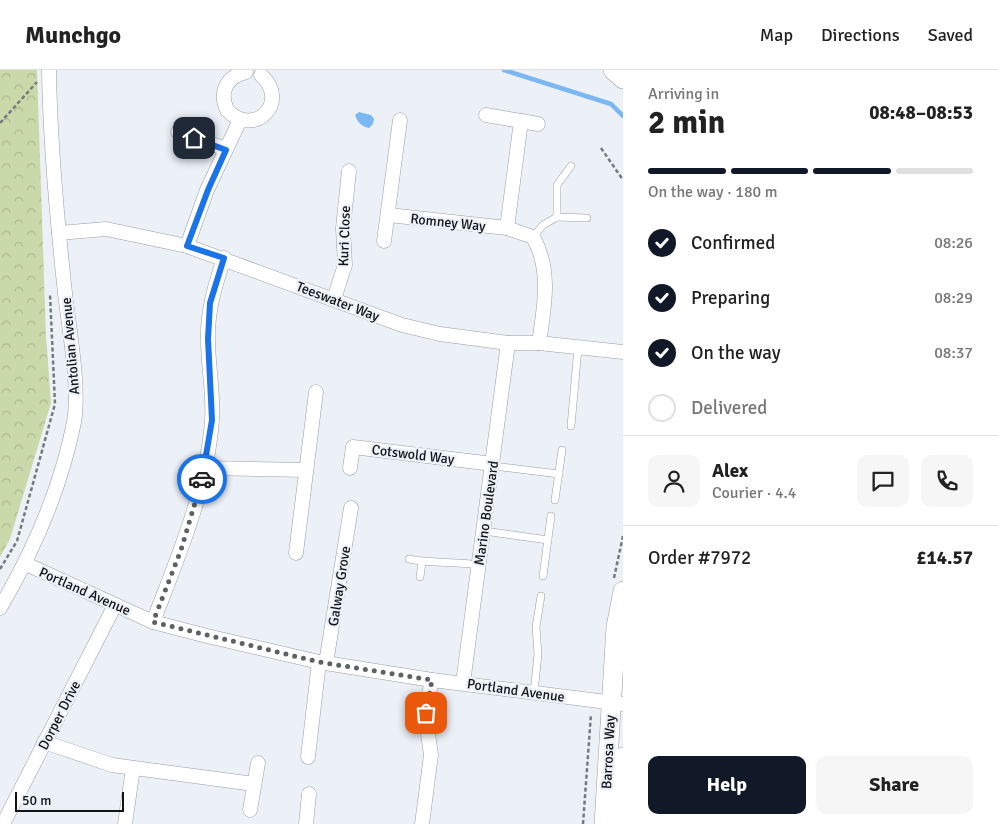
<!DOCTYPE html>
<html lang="en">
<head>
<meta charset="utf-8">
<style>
	:root { --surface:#fff; --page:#f6f6f6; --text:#222; --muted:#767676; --line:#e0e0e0; --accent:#111827 }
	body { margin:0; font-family:Signika,sans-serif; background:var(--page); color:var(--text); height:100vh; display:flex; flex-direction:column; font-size:19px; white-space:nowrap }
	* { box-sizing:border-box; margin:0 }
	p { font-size:16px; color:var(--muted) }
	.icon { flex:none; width:28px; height:28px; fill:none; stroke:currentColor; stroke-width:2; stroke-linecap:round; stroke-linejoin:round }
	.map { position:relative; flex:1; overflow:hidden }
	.drawer { display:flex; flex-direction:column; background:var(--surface); width:375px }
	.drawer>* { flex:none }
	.scale { position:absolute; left:15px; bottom:12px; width:109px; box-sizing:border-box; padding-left:5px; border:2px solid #111315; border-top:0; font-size:14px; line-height:18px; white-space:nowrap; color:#111315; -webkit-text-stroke:4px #ecf1f8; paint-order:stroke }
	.pin { position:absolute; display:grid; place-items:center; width:42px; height:42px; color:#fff; margin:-21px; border-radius:10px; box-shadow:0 2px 8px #0006 }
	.courier { position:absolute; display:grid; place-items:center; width:50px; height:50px; margin:-25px; border:4px solid #1a73e8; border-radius:50%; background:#fff; color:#222; box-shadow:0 1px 6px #0007 }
	.summary em { font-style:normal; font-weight:700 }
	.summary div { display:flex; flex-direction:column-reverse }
	.summary { display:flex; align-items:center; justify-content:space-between; height:85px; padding:0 25px }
	h1 { font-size:32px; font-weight:700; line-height:38px }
	.bar { display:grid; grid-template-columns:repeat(4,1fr); gap:8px 5px; align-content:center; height:60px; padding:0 25px }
	.bar i { height:6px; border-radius:4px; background:var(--line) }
	.bar .active { background:var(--accent) }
	.bar p { grid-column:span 4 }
	.line { display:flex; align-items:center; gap:12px; padding:0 25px; border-top:1px solid var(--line) }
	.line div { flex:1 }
	.round { display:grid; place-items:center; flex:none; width:52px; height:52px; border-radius:10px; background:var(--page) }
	ol { padding:0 25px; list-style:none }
	li { display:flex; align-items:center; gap:15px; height:55px }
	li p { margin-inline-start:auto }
	li .icon { padding:5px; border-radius:50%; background:var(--accent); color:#fff; stroke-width:4 }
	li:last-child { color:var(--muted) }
	li i { width:28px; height:28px; border:2px solid var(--line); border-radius:50% }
	.action { display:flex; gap:10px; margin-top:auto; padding:10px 25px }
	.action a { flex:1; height:58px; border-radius:10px; background:var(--accent); color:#fff; font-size:20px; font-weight:700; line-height:58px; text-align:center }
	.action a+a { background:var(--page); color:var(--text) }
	header { display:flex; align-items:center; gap:30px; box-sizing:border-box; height:70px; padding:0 25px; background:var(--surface); border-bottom:1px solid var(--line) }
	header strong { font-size:24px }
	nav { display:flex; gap:28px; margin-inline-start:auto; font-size:18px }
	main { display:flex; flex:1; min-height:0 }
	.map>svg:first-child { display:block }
	.forest { fill:url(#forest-crowns) }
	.water { fill:url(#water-ripples) }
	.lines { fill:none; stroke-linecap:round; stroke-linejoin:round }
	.stream { stroke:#7bb7f2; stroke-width:4.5 }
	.lane-casing { stroke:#989da4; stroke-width:8 }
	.street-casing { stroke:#989da4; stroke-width:15 }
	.secondary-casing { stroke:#989da4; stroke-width:20 }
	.path { stroke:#767a7e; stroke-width:2.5; stroke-dasharray:4 2.5; stroke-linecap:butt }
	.lane { stroke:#fff; stroke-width:7 }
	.street { stroke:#fff; stroke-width:14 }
	.secondary { stroke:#fff; stroke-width:19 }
	.done { stroke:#5e6164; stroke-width:5; stroke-dasharray:0 9 }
	.route { stroke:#1a73e8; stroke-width:6 }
	.labels { text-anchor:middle; stroke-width:4.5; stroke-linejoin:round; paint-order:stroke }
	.street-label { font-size:14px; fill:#111315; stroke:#ecf1f8 }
</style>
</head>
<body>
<header>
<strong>Munchgo</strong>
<nav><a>Map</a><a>Directions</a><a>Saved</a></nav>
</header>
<main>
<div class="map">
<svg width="623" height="754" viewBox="0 0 623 754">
	<defs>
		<pattern id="forest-crowns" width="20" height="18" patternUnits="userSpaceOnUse" patternTransform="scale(1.25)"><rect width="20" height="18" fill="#cad9aa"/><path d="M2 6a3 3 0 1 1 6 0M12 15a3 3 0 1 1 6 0" fill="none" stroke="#acb991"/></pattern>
		<pattern id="water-ripples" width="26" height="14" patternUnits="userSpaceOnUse" patternTransform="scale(1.25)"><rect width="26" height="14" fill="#7bb7f2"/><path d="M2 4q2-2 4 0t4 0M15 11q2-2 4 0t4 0" fill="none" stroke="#699ccf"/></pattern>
	</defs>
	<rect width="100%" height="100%" fill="#ecf1f8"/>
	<!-- forest -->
	<polygon class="forest" points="0,0 37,0 46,266 51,333 10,469 0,487"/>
	<!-- water -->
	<path class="water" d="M359,42L371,45L374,49L373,54L369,58C361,56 358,53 355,45Z"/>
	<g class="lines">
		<!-- stream -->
		<polyline class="stream" points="504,0 611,34 623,46"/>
		<!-- lane casing -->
		<g class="lane-casing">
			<g id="lane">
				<polyline points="571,96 557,115 557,147 587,148"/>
				<polyline points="533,167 543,155 557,147"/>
				<polyline points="571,356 578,278"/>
				<polyline points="493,396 559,404"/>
				<polyline points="555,430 562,380"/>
				<polyline points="484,461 548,470"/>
				<path d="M409,489C432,494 456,491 479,495"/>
				<polyline points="543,506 551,446"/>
				<polyline points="420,507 422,492"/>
				<polyline points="534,623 538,584 536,557 541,526"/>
			</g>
		</g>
		<!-- street casing -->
		<g class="street-casing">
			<g id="street">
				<path d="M246,2C226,7 219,22 227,40C254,69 291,32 261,5"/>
				<polyline points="486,45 521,51 507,158"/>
				<polyline points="521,51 538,54"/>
				<polyline points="178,62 226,79"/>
				<path d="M389,145L507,158L533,167C552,200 544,238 539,273"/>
				<polyline points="59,163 106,159 187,176 402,255 440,264 508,273 539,273 623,282"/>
				<polyline points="384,171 400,50"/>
				<polyline points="187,176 207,120 240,50"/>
				<polyline points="334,229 345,195 343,158 349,101"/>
				<polyline points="205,398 306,400"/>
				<polyline points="350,398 353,377 493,394"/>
				<polyline points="296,483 316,322"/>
				<polyline points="26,494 153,552 207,566 319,592 432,610 623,634"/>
				<path d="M0,538C34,480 61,418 74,352C80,318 69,259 65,223C57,149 50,75 49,0"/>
				<path d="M153,552C178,487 207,420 212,350C214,324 208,297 208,270C207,241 215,216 224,188"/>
				<polyline points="326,593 351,438"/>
				<polyline points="463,613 508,273"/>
				<polyline points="44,672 112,695 254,714"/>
				<polyline points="308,687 319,592"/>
				<polyline points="250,740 258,693"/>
				<polyline points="3,754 115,535"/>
				<polyline points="125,754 133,698"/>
				<polyline points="306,754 309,724"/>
				<polyline points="422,754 431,685 425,643 432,610"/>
			</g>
		</g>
		<!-- secondary casing -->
		<g class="secondary-casing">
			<g id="secondary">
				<polyline points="613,0 623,9"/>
				<polyline points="604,754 616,557 623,521"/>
				<polyline points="619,754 623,687"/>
			</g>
		</g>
		<!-- path -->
		<g class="path">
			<polyline points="0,53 37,12"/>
			<polyline points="601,78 623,110"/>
			<polyline points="0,499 17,471 55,334 50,224"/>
			<polyline points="614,508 623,466"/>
			<polyline points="583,754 591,644"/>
		</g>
		<!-- lane -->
		<use href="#lane" class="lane"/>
		<!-- street -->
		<use href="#street" class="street"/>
		<!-- secondary -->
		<use href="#secondary" class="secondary"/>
	</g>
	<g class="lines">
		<!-- done -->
		<polyline class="done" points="202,409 181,480 153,552 319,592 432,610 426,643"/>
		<!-- route -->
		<polyline class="route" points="194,68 226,80 208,120 187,176 224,188 210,233 208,269 212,350 202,409"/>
	</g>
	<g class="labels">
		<!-- street labels -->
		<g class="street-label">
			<text transform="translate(448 152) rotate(6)" y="5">Romney Way</text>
			<text transform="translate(344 166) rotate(-88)" y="5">Kuri Close</text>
			<text transform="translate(338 231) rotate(21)" y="5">Teeswater Way</text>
			<text transform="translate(70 276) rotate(-95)" y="5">Antolian Avenue</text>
			<text transform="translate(413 384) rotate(7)" y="5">Cotswold Way</text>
			<text transform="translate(486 443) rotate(-82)" y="5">Marino Boulevard</text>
			<text transform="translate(339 516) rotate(-81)" y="5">Galway Grove</text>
			<text transform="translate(85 521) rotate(24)" y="5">Portland Avenue</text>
			<text transform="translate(516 620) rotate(8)" y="5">Portland Avenue</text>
			<text transform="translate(59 645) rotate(-63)" y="5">Dorper Drive</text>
			<text transform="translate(608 682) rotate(-87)" y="5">Barrosa Way</text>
		</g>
	</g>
</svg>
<div class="scale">50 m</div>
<div class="pin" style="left:426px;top:643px;background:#ea580c"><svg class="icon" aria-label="bag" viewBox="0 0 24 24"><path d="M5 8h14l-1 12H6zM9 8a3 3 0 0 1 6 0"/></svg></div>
<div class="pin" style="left:194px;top:68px;background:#1f2937"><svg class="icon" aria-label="home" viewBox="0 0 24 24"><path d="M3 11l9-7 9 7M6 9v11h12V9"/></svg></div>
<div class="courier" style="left:202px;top:409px"><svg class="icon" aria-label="car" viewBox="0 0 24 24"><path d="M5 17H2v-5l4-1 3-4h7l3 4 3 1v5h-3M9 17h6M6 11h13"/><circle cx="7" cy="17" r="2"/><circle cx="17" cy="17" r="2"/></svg></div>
</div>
<section class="drawer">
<div class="summary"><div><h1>2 min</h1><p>Arriving in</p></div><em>08:48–08:53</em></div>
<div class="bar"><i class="active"></i><i class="active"></i><i class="active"></i><i></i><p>On the way · 180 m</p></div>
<ol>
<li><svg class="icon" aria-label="check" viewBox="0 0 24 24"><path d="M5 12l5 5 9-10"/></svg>Confirmed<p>08:26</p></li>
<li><svg class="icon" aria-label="check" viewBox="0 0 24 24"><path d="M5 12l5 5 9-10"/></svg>Preparing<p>08:29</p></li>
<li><svg class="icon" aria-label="check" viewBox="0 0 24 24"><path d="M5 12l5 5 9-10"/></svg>On the way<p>08:37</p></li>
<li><i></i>Delivered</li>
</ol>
<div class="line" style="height:90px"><a class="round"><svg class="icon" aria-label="person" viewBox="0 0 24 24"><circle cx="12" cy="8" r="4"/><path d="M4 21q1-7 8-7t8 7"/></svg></a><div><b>Alex</b><p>Courier · 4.4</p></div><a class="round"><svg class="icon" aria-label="chat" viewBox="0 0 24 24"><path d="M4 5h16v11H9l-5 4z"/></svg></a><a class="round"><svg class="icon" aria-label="phone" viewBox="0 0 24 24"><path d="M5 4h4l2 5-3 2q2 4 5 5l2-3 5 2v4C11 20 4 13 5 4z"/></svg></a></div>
<div class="line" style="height:65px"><div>Order #7972</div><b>£14.57</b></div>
<div class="action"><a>Help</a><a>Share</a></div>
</section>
</main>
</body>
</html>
